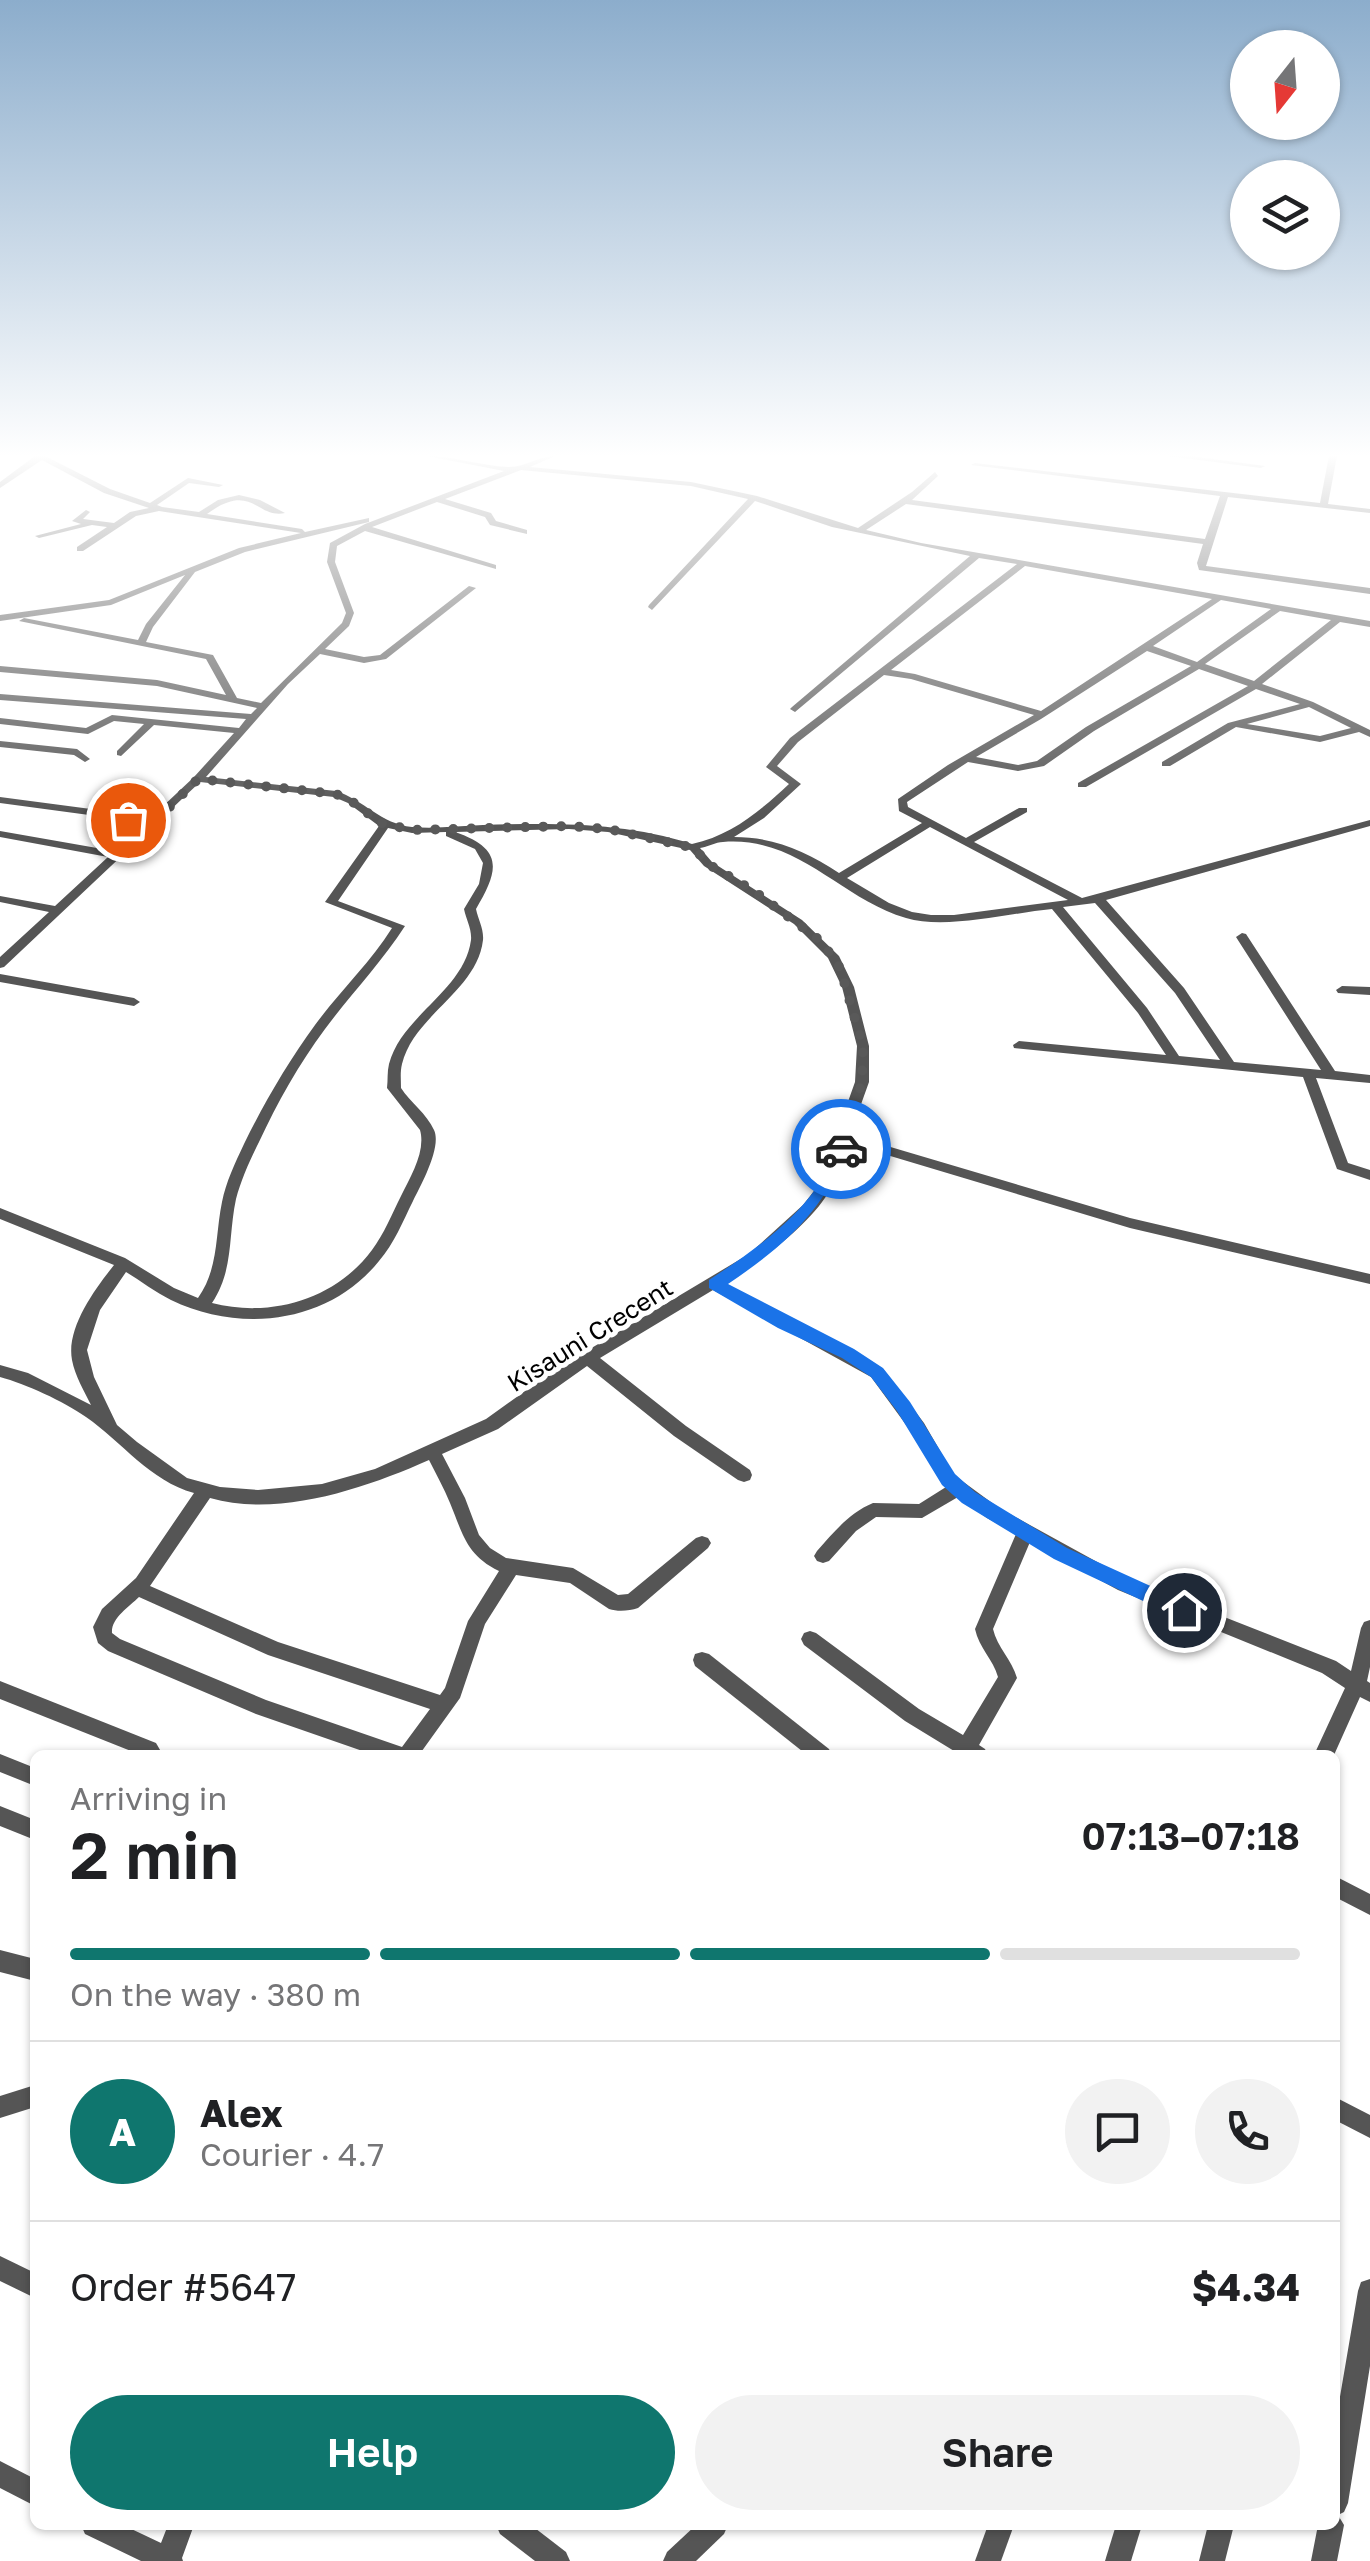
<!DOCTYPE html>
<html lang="en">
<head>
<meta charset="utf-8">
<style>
	:root { --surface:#fff; --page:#f2f2f2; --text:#202124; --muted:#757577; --line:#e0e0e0; --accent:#0f766e }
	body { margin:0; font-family:"Golos Text",sans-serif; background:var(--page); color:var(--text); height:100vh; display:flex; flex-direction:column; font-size:38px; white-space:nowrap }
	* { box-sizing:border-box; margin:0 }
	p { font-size:32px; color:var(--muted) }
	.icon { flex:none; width:55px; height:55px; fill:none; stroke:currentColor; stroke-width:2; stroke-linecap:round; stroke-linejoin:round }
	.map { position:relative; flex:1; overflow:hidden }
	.side { position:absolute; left:30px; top:1750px; width:1310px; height:780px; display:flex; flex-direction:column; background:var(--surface); border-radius:15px; box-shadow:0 2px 8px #0004 }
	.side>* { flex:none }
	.needle { width:65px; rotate:197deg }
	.tools { position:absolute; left:1230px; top:30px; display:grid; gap:20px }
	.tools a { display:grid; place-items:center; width:110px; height:110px; border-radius:50%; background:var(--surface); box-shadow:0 2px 8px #0004; font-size:50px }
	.pin { position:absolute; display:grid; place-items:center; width:85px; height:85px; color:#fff; margin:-42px; border:5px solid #fff; border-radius:50%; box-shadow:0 2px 10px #0007 }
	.courier { position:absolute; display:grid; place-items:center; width:100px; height:100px; margin:-50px; border:8px solid #1a73e8; border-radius:50%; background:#fff; color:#222; box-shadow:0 2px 12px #0007 }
	.headline em { font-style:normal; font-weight:600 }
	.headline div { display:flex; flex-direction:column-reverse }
	.headline { display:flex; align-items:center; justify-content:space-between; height:170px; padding:0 40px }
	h1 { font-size:65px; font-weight:600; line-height:75px }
	.bar { display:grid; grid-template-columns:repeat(4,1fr); gap:15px 10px; align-content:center; height:120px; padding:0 40px }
	.bar i { height:12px; border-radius:8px; background:var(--line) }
	.bar .selected { background:var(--accent) }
	.bar p { grid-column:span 4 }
	.line { display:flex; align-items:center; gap:25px; padding:0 40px; border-top:2px solid var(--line) }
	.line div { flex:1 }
	.round { display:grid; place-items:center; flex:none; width:105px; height:105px; border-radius:52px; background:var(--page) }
	.action { display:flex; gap:20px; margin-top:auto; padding:20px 40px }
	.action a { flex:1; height:115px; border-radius:60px; background:var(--accent); color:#fff; font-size:40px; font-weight:600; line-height:115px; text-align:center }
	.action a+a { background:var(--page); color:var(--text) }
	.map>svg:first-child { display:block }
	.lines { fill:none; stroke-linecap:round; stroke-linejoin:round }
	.minor { fill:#555; fill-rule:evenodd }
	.route { fill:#1a73e8 }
	.done { stroke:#595959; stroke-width:10; stroke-dasharray:0 18 }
	.labels { text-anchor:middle; stroke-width:10; stroke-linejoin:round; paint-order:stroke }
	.street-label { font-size:25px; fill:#000; stroke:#fff }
</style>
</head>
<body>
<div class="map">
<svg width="1370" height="2561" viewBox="0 0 1370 2561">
	<rect width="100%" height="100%" fill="#fff"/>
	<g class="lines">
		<!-- minor -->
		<g class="minor">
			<path d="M35,456H45L110,489L150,503L188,478L223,485L219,487L189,483L157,505L162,507L199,512L218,500L239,495L260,500L285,513C256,519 252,481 207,514L302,529L305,532L369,518V522L245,552L195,572L153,627L146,642L213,655L237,698L261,703L342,623L346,613L327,562L330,543L365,524L504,471L427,456C455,456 481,466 508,467C524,468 538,456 555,456L530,467L691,482L757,496L858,528L912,492L935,472L938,476L912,500L1205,539L1220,496L971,465L975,463L1320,503L1329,456H1337L1328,504L1370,509V513L1228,497L1206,566L1370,588V594L1199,570L1197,563L1203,544L906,504L866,530L921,543L1370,621V627L1340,622L1262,684L1313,702L1370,730V737L1359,732L1320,742L1236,727L1170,766H1162V762L1228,723L1300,704L1256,689L1086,787H1078V783L1248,686L1199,669L1094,731L1044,766L1018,771L968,762L907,802L908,807L966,838L1019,808H1027V812L974,842L1082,898L1370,820V826L1106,900L1184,988L1234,1062L1321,1070L1236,937L1242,933L1246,934L1335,1071L1370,1075V1083L1316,1078L1348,1163L1370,1170V1180L1337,1169L1303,1077L1014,1048L1013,1045L1019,1041L1166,1055L1138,1013L1052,909C1009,913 946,930 906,918C839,898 799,836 723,842C716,842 707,847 700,848L712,862L802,920L839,956L854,987L869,1046V1082L850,1135L1130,1218L1370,1274V1284L1130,1228L847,1143C842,1158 839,1175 831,1188C812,1224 759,1262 725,1283L883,1369L924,1423L954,1475L999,1508L1130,1580L1336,1661L1351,1671L1361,1628L1364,1622L1370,1620V1667L1367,1681L1370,1683V1702L1360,1697L1334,1755H1314L1345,1688L1322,1673L1118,1590L1030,1542L993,1629C997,1647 1012,1660 1017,1678L979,1745L985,1749L988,1755L959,1754L905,1721L804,1645L801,1639L804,1633L810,1631L816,1633L919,1709L963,1735L998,1677C993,1659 979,1648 975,1629L1016,1534L987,1518L958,1497L922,1518L876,1517L856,1531L829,1561L823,1563L817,1561L814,1556L817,1551C834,1532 849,1513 873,1503L919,1504L946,1487L912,1433L871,1377L713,1290L600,1358L686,1426L750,1470L752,1475L750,1480L744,1482L738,1480L674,1436L587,1366L498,1429L442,1454L465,1498L479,1535L490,1548L506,1558L573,1568L618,1595L628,1594L696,1538L702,1536L708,1538L711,1543L708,1548L638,1608C629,1611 618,1612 609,1609L570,1583L516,1575L485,1624L460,1698L419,1755H374L256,1714L108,1651L98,1643L93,1627L102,1609L136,1578L194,1493C150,1481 122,1442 86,1417C63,1401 26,1384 0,1377V1365L28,1373L91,1405C84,1391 75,1376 72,1360C66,1328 95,1289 114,1265L0,1219V1208L125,1258L174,1288L198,1298C219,1268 215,1236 222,1202C226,1182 235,1163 244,1144C264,1103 288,1062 315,1025C340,991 370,963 392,928L325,902L379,826L348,803L334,797L200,782L4,967L0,968V957L49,912L0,902V896L55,906L108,857L0,837V831L114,851L137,830L104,817L0,803V797L106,811L143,825L194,777L234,733L154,725L121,756L117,755V751L144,724L114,721L88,734L0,724V718L86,728L112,715L239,728L246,719L0,700V694L251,714L257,708L157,686L0,672V666L157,680L226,695L206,659L19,621L24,618L138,640L146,624L185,575L111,605L0,621V615L109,600L239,548L301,533L159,511L136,516L83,551H77V547L107,527L92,525L39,538L35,536L81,524L72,521L86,510L90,512L83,519L114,523L130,512L149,508L104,493L42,460L0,488V482ZM521,470L691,486L748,499L649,605L648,607L652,610L755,501L832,527L970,556L792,707L790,709L795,712L979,558L1017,564L790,738L766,767L789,784C760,811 732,835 692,844C623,822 554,823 483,825C460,826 435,829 412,827C381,824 364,800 336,791L206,777L288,684L320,654L364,663L386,659L476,588L469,586L380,655L364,657L325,649L349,626L354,613L335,562L337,546L365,531L496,569V565L372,527L437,502L485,517L490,525L527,534V530L496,521L491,513L445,499ZM1025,566L1212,599L1041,711L915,674L891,670ZM1221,600L1271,609L1197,662L1153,646ZM1280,611L1331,620L1254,681L1205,664ZM1147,651L1191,666L1086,727L1037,761L1018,765L976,757L1041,719ZM884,675L911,679L1034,715L948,765L898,799L899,811L922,823L839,873C806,851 774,837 734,837L764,818L801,784L777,766L798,742ZM1309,707L1351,728L1320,736L1247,724ZM930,827L1068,900L954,915H931L912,912L889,903L847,878ZM388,828L412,833L446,832V836L475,849L483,863L479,884L464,909C466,919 472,929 471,940C464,991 402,1015 389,1064C387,1072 388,1080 387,1088L420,1130C426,1151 411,1176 401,1196C392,1214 384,1234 372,1250C335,1300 270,1318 212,1303C234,1270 228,1236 236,1199C241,1180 250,1160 259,1142C277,1103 299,1064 325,1029C351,994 381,963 405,926L338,901ZM569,829L608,832L690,850L704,866L794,924L828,958L842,987L857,1046L855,1082L818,1186L803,1205L749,1254L553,1371L486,1419L375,1469L322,1484L258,1490L220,1487L187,1478L137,1442L117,1425L94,1377L87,1350L100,1310L126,1272C141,1281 155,1292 171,1300C242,1334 329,1323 379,1261C394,1244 403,1221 413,1201C421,1185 442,1147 434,1130C427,1114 410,1102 401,1088C401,1080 400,1072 402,1064C414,1015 477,991 483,940C484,929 478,919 476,909C499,870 504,849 455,832ZM1095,903L1175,993L1220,1060L1179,1056L1147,1008L1063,907ZM429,1460C436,1474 444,1488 450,1503C463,1534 466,1555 499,1571L468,1621L445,1688L440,1695L278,1642L150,1586L210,1498C279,1518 366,1488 429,1460ZM139,1597L268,1655L430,1709L402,1747L266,1700L120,1639L112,1633C111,1618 129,1607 139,1597Z"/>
			<polygon points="1168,456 1191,456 1265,466 1261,468"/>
			<polygon points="0,741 77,749 90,759 85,762 74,755 0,747"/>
			<polygon points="0,974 134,998 140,1002 134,1006 0,982"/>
			<polygon points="1342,986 1370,987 1370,995 1338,993 1336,990"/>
			<polygon points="702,1652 709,1654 829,1749 832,1755 807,1755 695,1666 693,1660 695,1654"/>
			<polygon points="0,1681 156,1743 163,1755 141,1755 0,1699"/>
			<polygon points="0,1754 35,1768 35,1786 0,1772"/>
			<polygon points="0,1806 35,1820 35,1840 0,1826"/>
			<polygon points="1335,1876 1370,1894 1370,1915 1335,1897"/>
			<polygon points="0,1950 35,1959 35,1981 0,1972"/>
			<polygon points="35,2085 35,2107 0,2118 0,2096"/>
			<polygon points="1335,2097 1370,2115 1370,2138 1335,2120"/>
			<polygon points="0,2256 35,2273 35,2298 0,2281"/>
			<polygon points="1370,2279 1370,2366 1348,2503 1344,2512 1338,2515 1344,2525 1337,2561 1311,2561 1318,2525 1335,2525 1335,2426 1358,2291 1361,2282"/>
			<polygon points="0,2461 35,2479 35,2506 0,2488"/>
			<polygon points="81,2525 123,2525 161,2543 168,2525 194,2525 182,2558 183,2561 141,2561 85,2534"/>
			<polygon points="496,2525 531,2525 566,2552 570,2561 535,2561 500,2534"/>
			<polygon points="696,2525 728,2525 724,2534 696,2561 663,2561 667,2552"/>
			<polygon points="988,2525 1014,2525 1001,2561 975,2561"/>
			<polygon points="1116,2525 1142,2525 1131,2561 1105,2561"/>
			<polygon points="1208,2525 1234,2525 1225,2561 1199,2561"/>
		</g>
	</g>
	<!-- sky -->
	<linearGradient id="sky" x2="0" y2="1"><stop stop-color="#8cadcc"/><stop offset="0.56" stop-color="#fff"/><stop offset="1" stop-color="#fff" stop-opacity="0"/></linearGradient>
	<rect width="1370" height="814" fill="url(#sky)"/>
	<!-- route -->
	<path class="route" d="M836,1146L848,1149C822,1213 784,1246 728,1284L854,1349L883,1368L910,1402L955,1474L975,1492L1067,1548L1190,1604V1617H1177L1054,1559L962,1503L942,1485L897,1411L871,1377L842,1358L778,1328L709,1288V1280C747,1255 790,1226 816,1188C825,1176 828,1159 836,1146Z"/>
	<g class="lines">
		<!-- done -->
		<polyline class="done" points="128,820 146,830 198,779 336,794 362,807 376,822 412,830 568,826 608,829 694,848 708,864 754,891 822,942 840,968 863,1046 862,1082 841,1149"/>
	</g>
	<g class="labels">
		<!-- street labels -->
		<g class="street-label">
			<text transform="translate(590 1335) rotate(-32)" y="9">Kisauni Crecent</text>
		</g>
	</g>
</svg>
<div class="tools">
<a><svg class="needle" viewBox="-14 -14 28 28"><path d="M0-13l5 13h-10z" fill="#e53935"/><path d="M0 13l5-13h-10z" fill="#757577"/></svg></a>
<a><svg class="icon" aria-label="layers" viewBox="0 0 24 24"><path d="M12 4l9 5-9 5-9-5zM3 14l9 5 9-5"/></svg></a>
</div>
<div class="pin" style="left:128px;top:820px;background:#ea580c"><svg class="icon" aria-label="bag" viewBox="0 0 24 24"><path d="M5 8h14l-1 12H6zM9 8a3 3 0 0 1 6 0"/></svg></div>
<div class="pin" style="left:1184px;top:1610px;background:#1f2937"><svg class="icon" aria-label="home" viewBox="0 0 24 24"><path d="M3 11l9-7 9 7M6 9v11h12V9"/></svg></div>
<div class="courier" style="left:841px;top:1149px"><svg class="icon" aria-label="car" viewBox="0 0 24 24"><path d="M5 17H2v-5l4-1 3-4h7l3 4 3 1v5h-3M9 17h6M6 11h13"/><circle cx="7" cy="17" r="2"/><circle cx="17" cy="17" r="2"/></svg></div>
<section class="side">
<div class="headline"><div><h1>2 min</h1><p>Arriving in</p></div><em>07:13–07:18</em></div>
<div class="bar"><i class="selected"></i><i class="selected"></i><i class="selected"></i><i></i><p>On the way · 380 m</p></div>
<div class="line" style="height:180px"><b class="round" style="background:var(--accent);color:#fff">A</b><div><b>Alex</b><p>Courier · 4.7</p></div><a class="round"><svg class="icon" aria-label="chat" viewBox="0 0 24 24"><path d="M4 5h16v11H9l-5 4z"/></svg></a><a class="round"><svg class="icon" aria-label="phone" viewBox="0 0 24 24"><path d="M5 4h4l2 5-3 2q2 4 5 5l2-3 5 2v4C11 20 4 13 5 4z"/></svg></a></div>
<div class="line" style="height:130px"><div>Order #5647</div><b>$4.34</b></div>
<div class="action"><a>Help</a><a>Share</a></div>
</section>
</div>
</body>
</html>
